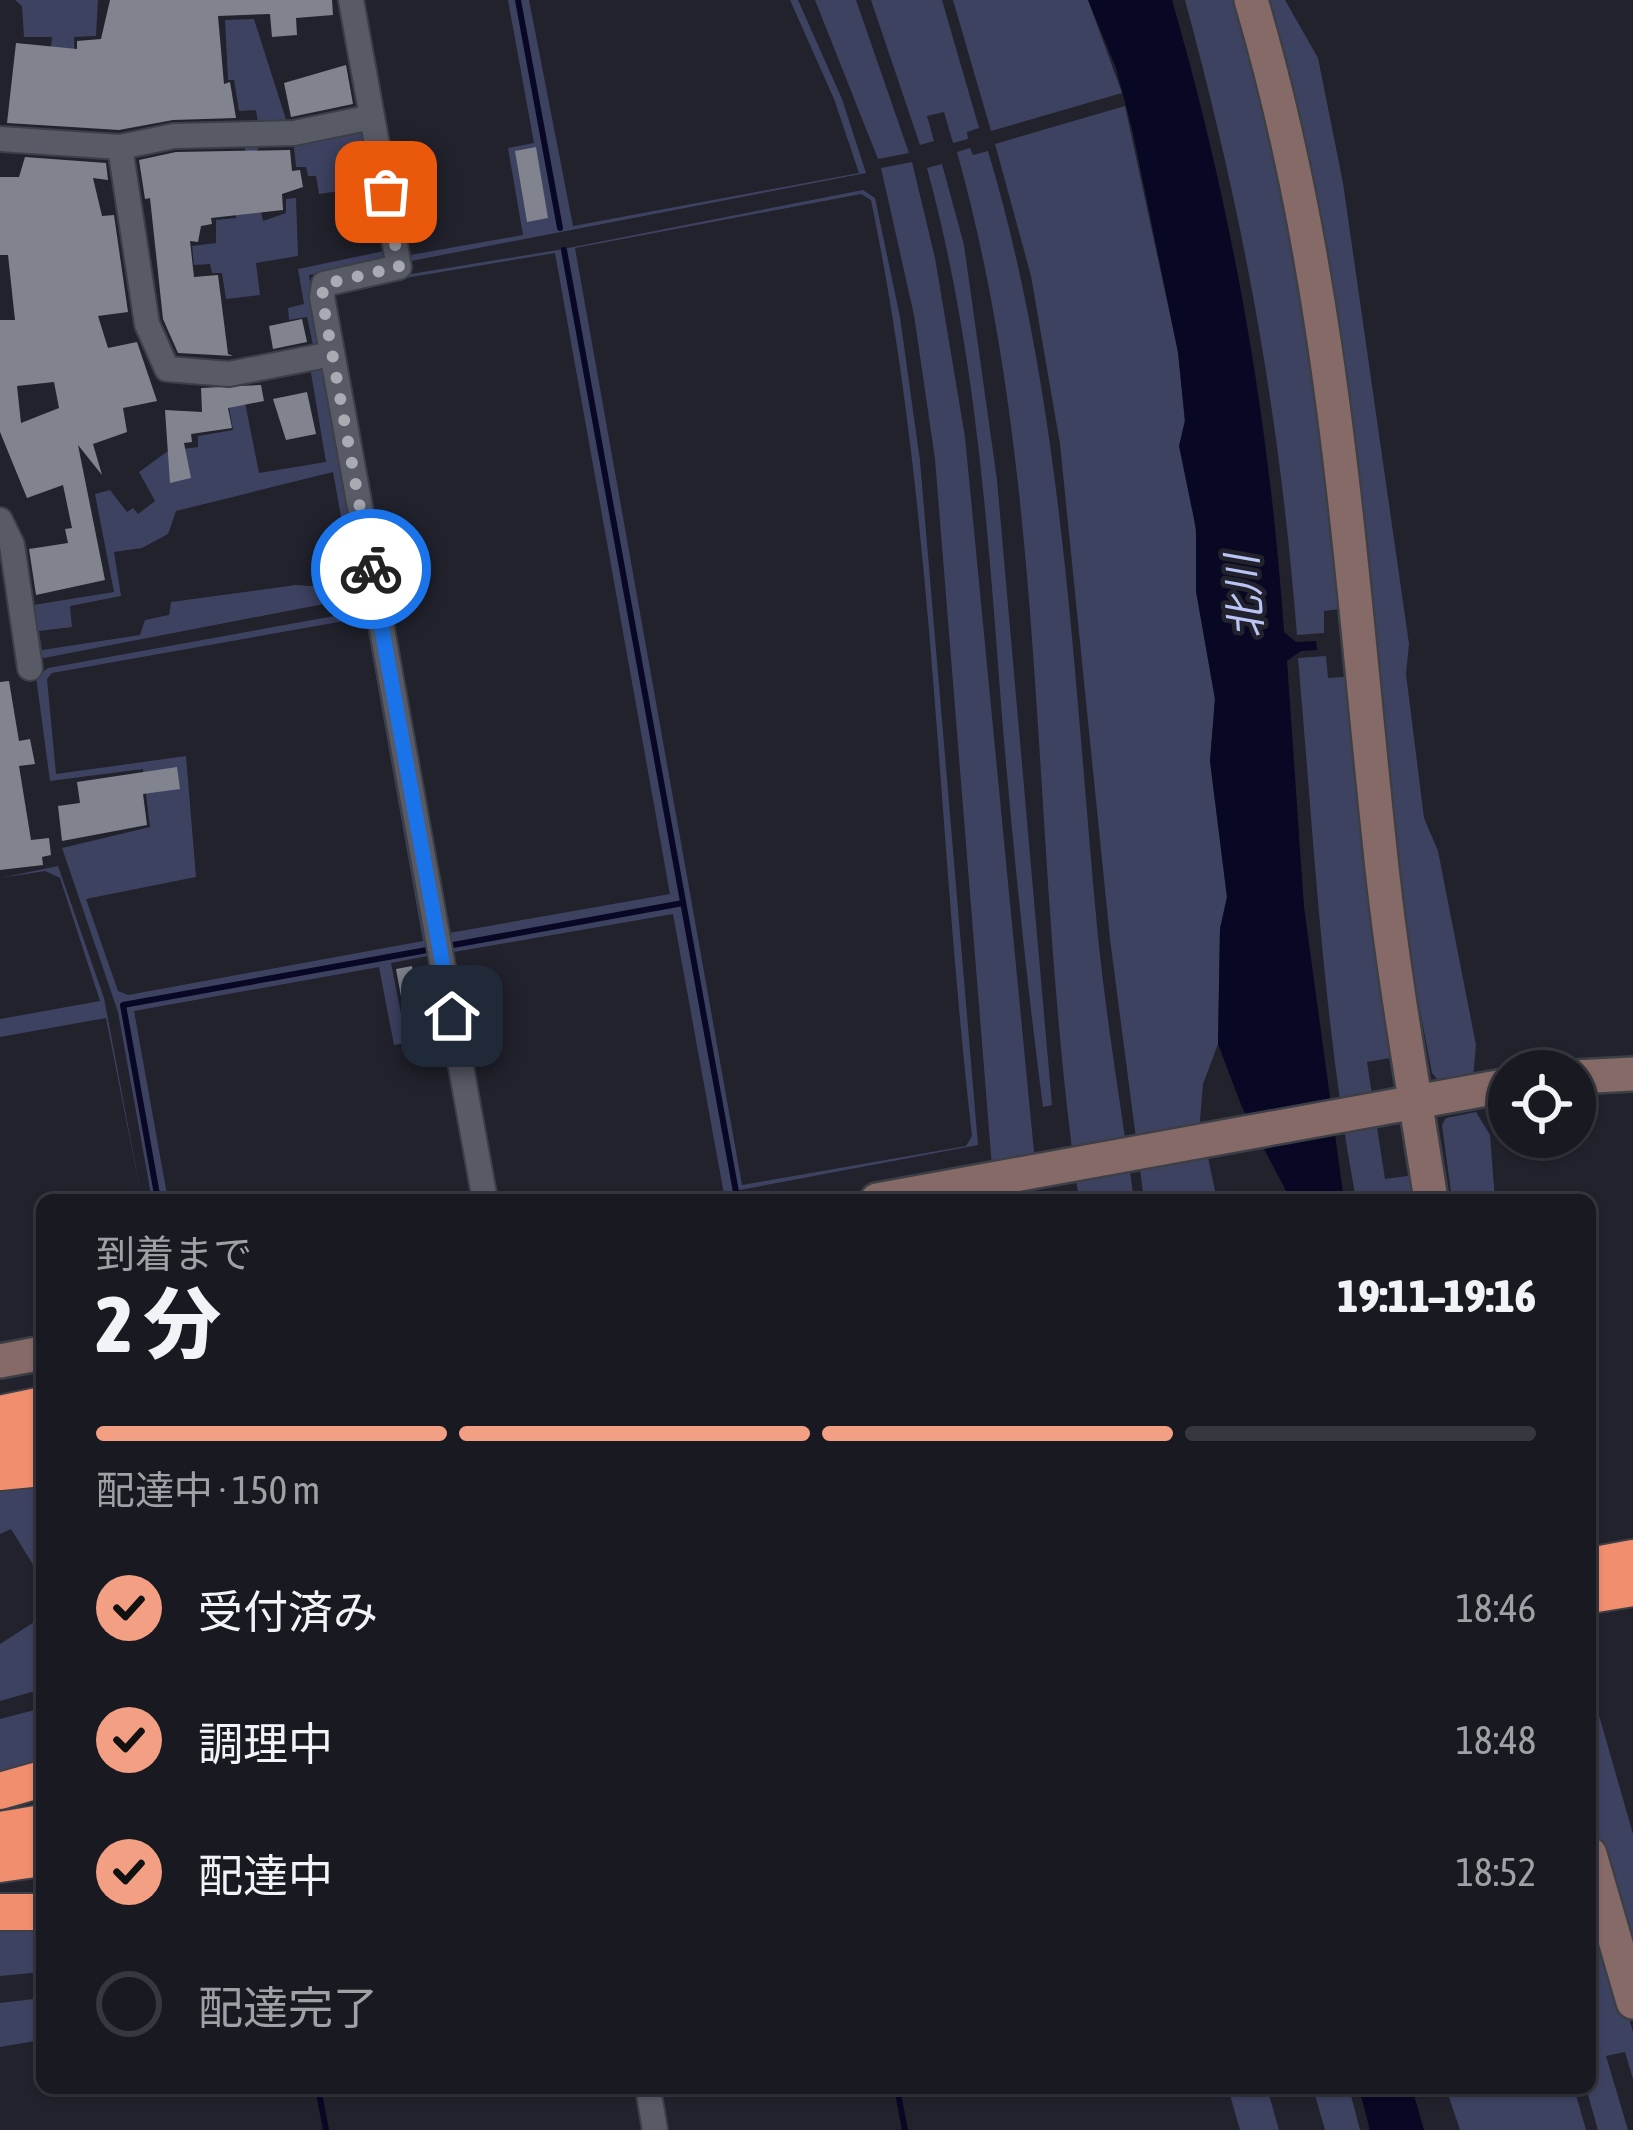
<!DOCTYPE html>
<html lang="ja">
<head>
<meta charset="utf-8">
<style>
	:root { --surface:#191a21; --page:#26272e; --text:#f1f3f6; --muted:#9fa1a5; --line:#37383f; --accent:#f39f83 }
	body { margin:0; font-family:"Asap Condensed","Noto Sans JP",sans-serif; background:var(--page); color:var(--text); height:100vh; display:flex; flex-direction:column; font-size:45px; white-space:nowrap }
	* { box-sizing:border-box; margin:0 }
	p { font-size:39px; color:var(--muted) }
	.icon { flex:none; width:66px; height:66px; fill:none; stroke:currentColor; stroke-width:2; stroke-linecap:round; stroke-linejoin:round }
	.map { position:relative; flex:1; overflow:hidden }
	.panel { position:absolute; left:36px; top:1194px; width:1560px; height:900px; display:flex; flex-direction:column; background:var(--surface); border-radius:18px; box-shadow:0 3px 9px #0004,0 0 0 3px var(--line) }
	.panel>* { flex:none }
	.controls { position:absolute; left:1488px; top:1050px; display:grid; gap:24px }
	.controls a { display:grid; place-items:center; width:108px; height:108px; border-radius:50%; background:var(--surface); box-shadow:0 3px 9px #0004,0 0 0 3px var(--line); font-size:60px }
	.pin { position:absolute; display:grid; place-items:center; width:102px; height:102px; color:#fff; margin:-51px; border-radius:24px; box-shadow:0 6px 18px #0006 }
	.courier { position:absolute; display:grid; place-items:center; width:120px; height:120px; margin:-60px; border:9px solid #1a73e8; border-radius:50%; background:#fff; color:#222; box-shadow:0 3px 15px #0007 }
	.head em { font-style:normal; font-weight:800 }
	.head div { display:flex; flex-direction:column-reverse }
	.head { display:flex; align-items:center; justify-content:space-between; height:204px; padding:0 60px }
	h1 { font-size:78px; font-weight:800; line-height:90px }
	.bar { display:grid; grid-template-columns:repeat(4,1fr); gap:18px 12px; align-content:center; height:144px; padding:0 60px }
	.bar i { height:15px; border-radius:9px; background:var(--line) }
	.bar .on { background:var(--accent) }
	.bar p { grid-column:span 4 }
	ol { padding:0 60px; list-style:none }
	li { display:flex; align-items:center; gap:36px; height:132px }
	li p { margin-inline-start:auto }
	li .icon { padding:12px; border-radius:50%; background:var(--accent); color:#111; stroke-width:4 }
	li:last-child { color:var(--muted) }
	li i { width:66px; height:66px; border:6px solid var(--line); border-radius:50% }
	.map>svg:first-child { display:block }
	.green { fill:#3e4261; fill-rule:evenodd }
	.water { fill:#080724 }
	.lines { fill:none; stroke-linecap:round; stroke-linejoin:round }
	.stream { stroke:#080724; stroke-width:6 }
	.building { fill:#81838f; fill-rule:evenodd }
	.street-casing { stroke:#3d3f47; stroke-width:28 }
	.secondary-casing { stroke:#3d3f47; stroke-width:38 }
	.highway-casing { stroke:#3d3f47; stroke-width:40 }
	.street { stroke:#585a66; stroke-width:24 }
	.secondary { stroke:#866a68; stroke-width:33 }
	.highway { stroke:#f18e6d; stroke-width:36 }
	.done { stroke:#a9aab2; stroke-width:12; stroke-dasharray:0 21.6 }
	.route { stroke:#1a73e8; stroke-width:15 }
	.labels { text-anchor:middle; stroke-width:9; stroke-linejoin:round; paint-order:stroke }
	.water-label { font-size:42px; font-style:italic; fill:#bbc4f6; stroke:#21222c }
</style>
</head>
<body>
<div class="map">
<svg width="1633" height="2130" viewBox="0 0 1633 2130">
	<rect width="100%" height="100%" fill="#21222c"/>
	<!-- green -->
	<g class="green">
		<polygon points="15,0 98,0 96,36 74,37 75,64 46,96 52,37 24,37 22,6"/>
		<polygon points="361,0 410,255 523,235 508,148 534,143 508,0 529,0 573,226 859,173 834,99 790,0 798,0 842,99 866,173 411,261 406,258"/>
		<polygon points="815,0 856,0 909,153 878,159"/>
		<polygon points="871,0 942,0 979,128 967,132 968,139 953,143 944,112 927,116 934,141 920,145"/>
		<polygon points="953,0 1088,0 1122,93 991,131"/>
		<path d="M1185,0H1240L1293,219L1349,608L1324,611V633L1297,635C1279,409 1244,218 1185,0Z"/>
		<polygon points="1261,0 1285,0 1318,58 1343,183 1409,644 1406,674 1424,818 1438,851 1476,1045 1473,1077 1441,1084 1432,1073 1391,856"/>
		<polygon points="254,19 289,129 259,131 256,110 239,111 234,80 228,80 225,20"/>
		<polygon points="1125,106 1178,352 1198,554 1196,591 1215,699 1210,761 1227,897 1220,929 1218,1044 1203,1084 1200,1120 1217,1200 1144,1200 1110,939 1060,444 1031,276 995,144"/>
		<polygon points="365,123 387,255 377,263 309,275 320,341 313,345 307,317 289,320 288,308 304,304 298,269 384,251 373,186 319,194 316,176 308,176 306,167 296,167 293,137"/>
		<polygon points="244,140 258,140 257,193 263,221 286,213 286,199 296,198 298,256 256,263 260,295 226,299 222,273 212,273 210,264 194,265 192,246 216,243 216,220 236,218 236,202 248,181"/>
		<path d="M970,148L973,155L988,151C1064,405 1073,674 1098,937C1107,1025 1122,1113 1134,1200H1079C1028,853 1052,492 957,152Z"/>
		<polygon points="912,162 935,258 965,437 1034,1152 1032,1160 992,1167 935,459 914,315 881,168"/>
		<path d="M942,164L964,245L997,480L1052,1105L1043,1107C1026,977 1013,848 1002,717C988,532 976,348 927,168Z"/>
		<path d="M863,190L875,198L900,317L920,461L978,1145L729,1192L725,1200L673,914L454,952L498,1200H493L330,295L338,286L558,250ZM861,194L871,200C935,508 936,824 972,1136L966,1146L742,1185L575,248ZM555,253L670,894L449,933L333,301L339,289Z"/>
		<path d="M321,366L328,374L365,596L44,658L37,655L27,606L114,592L95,494L110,490L127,512L133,508L138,514L155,501L139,472L168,451L198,447V436L233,430L225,384L240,377L259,473L326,462L310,367ZM333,472L354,589L296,585L171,602L169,615L145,620L140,635L42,650L39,631L72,627L70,606L121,596L114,552L142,548L168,534L176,511Z"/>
		<path d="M362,611L369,613L432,955L391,963L406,1039L447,1032L477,1200H472L443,1037L394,1045L379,967L134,1011L168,1200H152L118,1012L62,848L150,827L143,769L50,781L36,677L48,668ZM361,618L366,620L423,941L128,995L118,991L86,899L196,877L186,756L56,774L47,679L52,673Z"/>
		<path d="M1326,656L1328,678L1356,676L1396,1057L1367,1062L1385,1179L1415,1175L1420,1200H1356C1323,1021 1314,840 1298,658Z"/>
		<polygon points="58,866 104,998 142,1200 106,1018 0,1037 0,1019 100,1001 60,878 45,871 0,878"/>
		<polygon points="1476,1112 1490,1135 1495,1200 1452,1200 1442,1125 1446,1118"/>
		<polygon points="42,1480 42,1579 11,1529 0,1534 0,1485"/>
		<polygon points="42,1617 42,1689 0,1701 0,1644"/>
		<polygon points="1590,1684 1633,1834 1633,1971 1590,1805"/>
		<polygon points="42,1708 42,1768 0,1780 0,1719"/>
		<polygon points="1590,1883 1633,2032 1633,2079 1625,2052 1606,2056 1628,2130 1598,2130 1586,2088 1590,2088"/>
		<polygon points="0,1923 42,1924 42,1972 0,1976"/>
		<polygon points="42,1998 36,2001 41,2040 0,2047 0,2003"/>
		<polygon points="1228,2088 1267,2088 1279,2130 1240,2130"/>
		<polygon points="1313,2088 1349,2088 1360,2130 1325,2130"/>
		<polygon points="1446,2088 1574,2088 1586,2130 1460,2130"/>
	</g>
	<!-- water -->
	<g class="water">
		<path d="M1088,0H1172C1232,208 1269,416 1284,632L1296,642L1316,641L1317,650L1301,651L1287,661L1304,907L1344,1200H1291L1242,1107L1218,1044L1220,929L1227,897L1210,761L1215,699L1196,591V529L1179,446L1185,420L1178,352L1133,133L1116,68Z"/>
		<polygon points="1359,2088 1412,2088 1424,2130 1370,2130"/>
	</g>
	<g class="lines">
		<!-- stream -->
		<g class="stream">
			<polyline points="518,0 560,228"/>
			<polyline points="564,250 736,1192"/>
			<polyline points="453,945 683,903"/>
			<polyline points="158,1200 123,1005 427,950"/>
			<polyline points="318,2088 326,2130"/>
			<polyline points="897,2088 905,2130"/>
		</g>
	</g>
	<!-- building -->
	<g class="building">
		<polygon points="110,0 332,0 333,15 296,18 297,35 272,37 270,14 218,16 224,84 230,82 236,118 173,120 119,130 7,123 16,43 77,49 77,41 101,39"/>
		<polygon points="346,65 353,104 291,117 284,83"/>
		<polygon points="536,147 548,218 527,222 515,151"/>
		<polygon points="290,150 292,171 300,170 303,187 282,194 283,210 211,218 212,224 201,226 198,242 190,241 194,277 218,275 228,354 233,356 178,353 163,319 150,198 145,199 139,160 176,152"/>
		<path d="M25,157L106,163L108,180L93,178L102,216L114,215L128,312L98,316L108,348L137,342L157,401L123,408L127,432L93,444L102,475L78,445L105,580L36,595L29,549L68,543L65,529L72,528L63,485L27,498L0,432V320H15L8,255H0V177H19ZM54,382L59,408L21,423L17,386Z"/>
		<polygon points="302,319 307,342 273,349 269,326"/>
		<polygon points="261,385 264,401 228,408 232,428 191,434 192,442 184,443 191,478 170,483 165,410 202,412 201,388"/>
		<polygon points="307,392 316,434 286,440 273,399"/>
		<polygon points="9,681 19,741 30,739 35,764 19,766 31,840 49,838 51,855 42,857 43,865 0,870 0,682"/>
		<polygon points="177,767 180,789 143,794 147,825 62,841 58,806 80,803 77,782"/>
		<polygon points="412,966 414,979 428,976 431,996 402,1002 396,969"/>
	</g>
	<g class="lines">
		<!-- street casing -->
		<g class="street-casing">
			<g id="street">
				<polyline points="351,0 399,267 324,284 322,297 485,1200"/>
				<polyline points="0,139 120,147 147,324 167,369 229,374 332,354"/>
				<polyline points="120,147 174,136 294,133 372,117"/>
				<polyline points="0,520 12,545 30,668"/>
				<polyline points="648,2088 655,2130"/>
			</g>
		</g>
		<!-- secondary casing -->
		<g class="secondary-casing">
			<g id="secondary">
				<path d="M1251,0C1336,287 1350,573 1382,868C1394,979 1414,1090 1431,1200"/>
				<polyline points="1575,1077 1633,1074"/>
				<polyline points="877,1200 1509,1085"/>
				<polyline points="0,1361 42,1353"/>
				<polyline points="1590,1854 1633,2002"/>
			</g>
		</g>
		<!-- highway casing -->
		<g class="highway-casing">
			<g id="highway">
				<polyline points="0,1414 42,1405"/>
				<polyline points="0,1447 42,1437"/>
				<polyline points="0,1472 42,1468"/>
				<polyline points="1590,1566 1633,1558"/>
				<polyline points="1590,1595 1633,1588"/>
				<polyline points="0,1791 42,1779"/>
				<polyline points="0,1830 42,1823"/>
				<polyline points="0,1864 42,1858"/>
				<polyline points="0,1912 42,1912"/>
			</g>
		</g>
		<!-- street -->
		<use href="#street" class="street"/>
		<!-- secondary -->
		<use href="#secondary" class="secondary"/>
		<!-- highway -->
		<use href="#highway" class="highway"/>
	</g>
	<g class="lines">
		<!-- done -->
		<polyline class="done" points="371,569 322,297 324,284 399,267 386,192"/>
		<!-- route -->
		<polyline class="route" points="371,569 452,1016"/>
	</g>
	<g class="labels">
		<!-- water labels -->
		<g class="water-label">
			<text transform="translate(1244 597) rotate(-94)" y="15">北川</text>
		</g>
	</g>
</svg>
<div class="controls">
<a><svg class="icon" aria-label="locate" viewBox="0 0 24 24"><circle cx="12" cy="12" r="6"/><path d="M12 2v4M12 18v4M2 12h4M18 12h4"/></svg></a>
</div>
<div class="pin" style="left:386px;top:192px;background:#ea580c"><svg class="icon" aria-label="bag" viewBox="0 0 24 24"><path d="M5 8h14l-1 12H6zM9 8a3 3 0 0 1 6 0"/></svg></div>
<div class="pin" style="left:452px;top:1016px;background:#1f2937"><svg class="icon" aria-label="home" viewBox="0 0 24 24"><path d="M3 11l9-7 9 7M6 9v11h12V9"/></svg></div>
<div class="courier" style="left:371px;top:569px"><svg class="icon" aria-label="bike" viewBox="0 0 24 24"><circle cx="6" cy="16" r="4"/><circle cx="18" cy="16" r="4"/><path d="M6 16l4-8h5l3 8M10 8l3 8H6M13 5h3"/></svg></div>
<section class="panel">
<div class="head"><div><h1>2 分</h1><p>到着まで</p></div><em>19:11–19:16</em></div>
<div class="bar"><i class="on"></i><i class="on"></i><i class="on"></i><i></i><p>配達中 · 150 m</p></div>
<ol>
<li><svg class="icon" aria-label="check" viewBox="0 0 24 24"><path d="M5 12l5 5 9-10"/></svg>受付済み<p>18:46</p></li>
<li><svg class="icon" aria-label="check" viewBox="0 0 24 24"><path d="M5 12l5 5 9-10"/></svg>調理中<p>18:48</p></li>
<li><svg class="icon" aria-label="check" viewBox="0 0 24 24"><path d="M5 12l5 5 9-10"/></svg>配達中<p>18:52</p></li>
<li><i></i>配達完了</li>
</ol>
</section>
</div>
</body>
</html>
